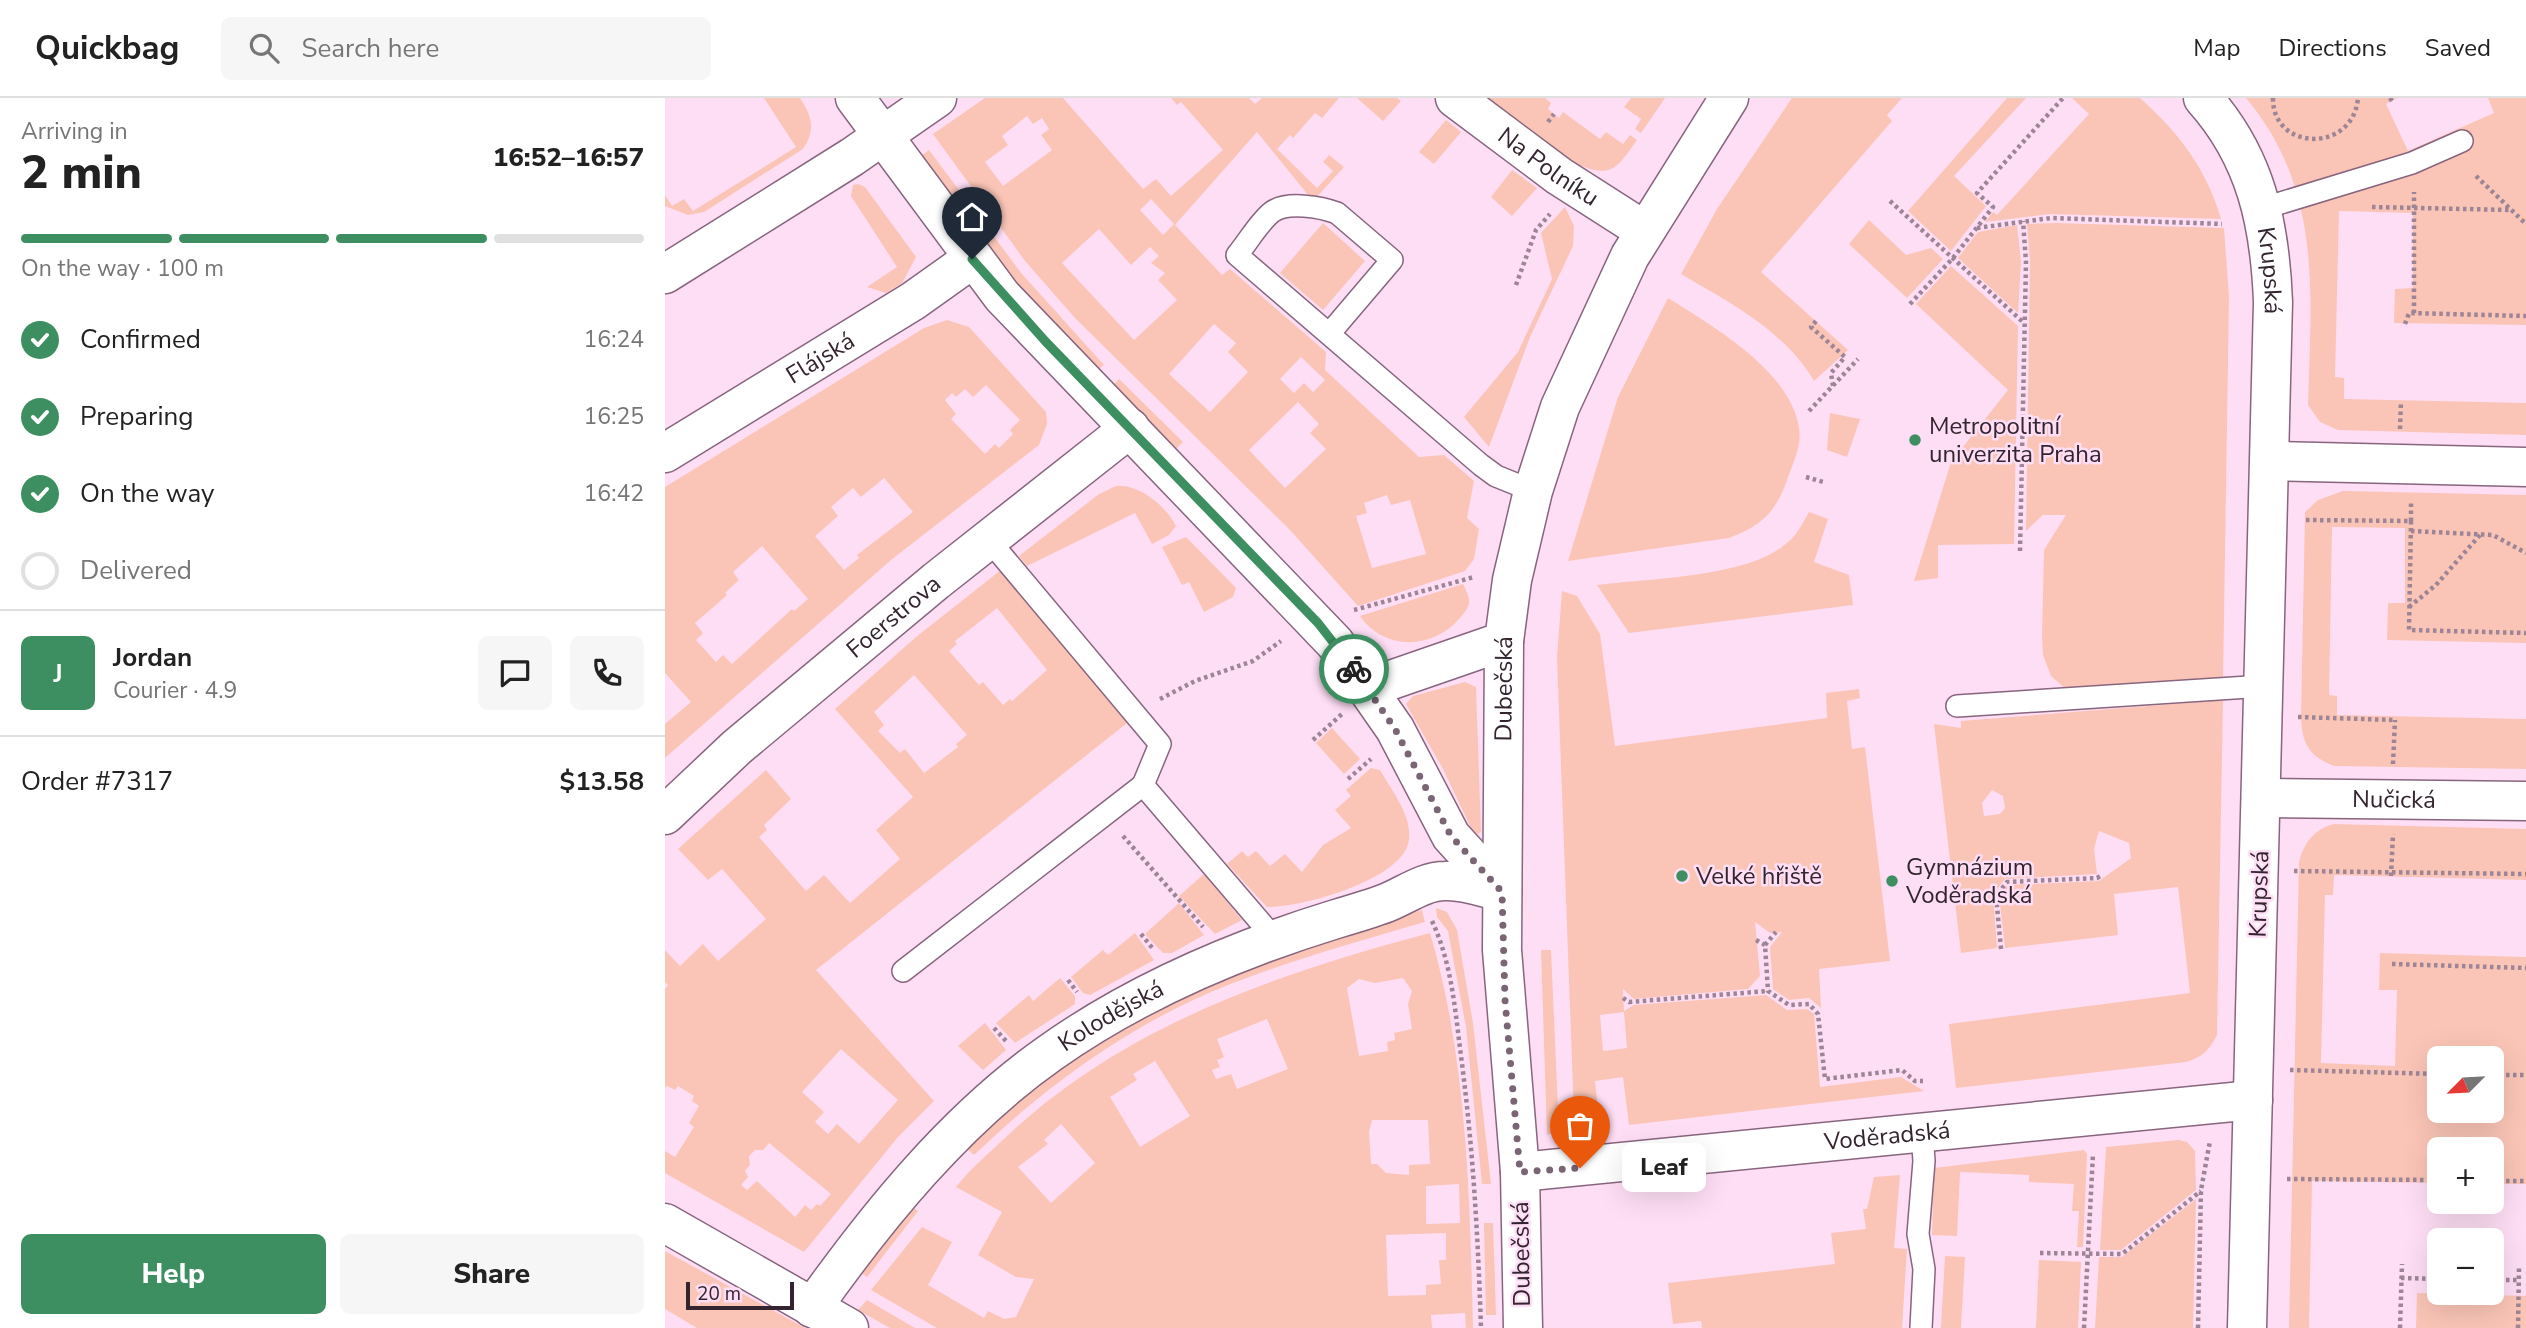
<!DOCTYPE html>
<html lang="en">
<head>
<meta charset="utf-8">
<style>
	:root { --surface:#fff; --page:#f6f6f6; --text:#222; --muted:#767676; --line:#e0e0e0; --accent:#3d8f61 }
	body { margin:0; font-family:"Nunito Sans",sans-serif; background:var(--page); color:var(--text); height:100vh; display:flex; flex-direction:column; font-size:26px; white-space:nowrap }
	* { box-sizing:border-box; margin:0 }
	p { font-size:23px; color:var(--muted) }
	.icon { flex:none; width:38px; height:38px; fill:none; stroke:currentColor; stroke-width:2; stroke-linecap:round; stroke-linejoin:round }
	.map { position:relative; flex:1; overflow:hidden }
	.details { display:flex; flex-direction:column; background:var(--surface); width:665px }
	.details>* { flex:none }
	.needle { width:46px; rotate:246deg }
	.tools { position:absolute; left:1762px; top:948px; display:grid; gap:14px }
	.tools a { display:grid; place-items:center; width:77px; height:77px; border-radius:10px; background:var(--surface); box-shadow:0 7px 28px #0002; font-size:35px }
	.scale { position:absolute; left:21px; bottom:18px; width:108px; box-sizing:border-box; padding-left:7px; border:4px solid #33242f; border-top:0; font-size:19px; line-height:24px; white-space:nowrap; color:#33242f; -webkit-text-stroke:5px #fedef5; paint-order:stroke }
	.pin { position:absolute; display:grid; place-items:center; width:60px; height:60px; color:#fff; margin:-72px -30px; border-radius:50% 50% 50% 0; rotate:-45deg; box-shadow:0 0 7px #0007 }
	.pin .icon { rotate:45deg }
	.courier { position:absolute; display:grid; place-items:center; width:70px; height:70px; margin:-35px; border:5px solid #3d8f61; border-radius:50%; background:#fff; color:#222; box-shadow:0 2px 9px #0007 }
	.bubble { position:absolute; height:49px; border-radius:10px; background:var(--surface); box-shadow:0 7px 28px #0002; font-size:23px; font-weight:800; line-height:49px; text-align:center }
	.headline em { font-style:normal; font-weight:800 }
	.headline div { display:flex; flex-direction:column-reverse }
	.headline { display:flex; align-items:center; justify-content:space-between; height:119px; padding:0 21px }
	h1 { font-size:46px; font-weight:800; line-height:52px }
	.bar { display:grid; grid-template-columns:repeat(4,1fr); gap:10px 7px; align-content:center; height:84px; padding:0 21px }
	.bar i { height:9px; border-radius:5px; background:var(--line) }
	.bar .on { background:var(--accent) }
	.bar p { grid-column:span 4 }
	.line { display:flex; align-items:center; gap:18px; padding:0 21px; border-top:2px solid var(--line) }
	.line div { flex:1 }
	.round { display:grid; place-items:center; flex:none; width:74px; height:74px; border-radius:10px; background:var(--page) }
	ol { padding:0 21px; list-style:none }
	li { display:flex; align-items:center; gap:21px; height:77px }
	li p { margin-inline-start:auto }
	li .icon { padding:7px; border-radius:50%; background:var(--accent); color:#fff; stroke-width:4 }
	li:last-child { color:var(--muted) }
	li i { width:38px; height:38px; border:4px solid var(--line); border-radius:50% }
	.action { display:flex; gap:14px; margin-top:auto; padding:14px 21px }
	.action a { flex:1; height:80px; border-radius:10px; background:var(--accent); color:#fff; font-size:28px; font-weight:800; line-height:80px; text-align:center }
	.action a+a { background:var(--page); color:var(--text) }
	header { display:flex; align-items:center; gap:42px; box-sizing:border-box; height:98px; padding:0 35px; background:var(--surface); border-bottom:2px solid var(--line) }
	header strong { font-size:33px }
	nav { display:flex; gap:38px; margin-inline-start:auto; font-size:24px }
	.search { width:490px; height:63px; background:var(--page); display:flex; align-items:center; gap:18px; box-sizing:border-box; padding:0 24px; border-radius:10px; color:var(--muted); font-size:26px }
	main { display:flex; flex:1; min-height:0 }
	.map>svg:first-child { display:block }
	.green { fill:#fac5b7; fill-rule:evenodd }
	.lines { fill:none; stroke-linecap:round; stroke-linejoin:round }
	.lane-casing { stroke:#88657f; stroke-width:24 }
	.street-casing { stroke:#88657f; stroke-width:41 }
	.secondary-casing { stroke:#88657f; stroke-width:41 }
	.path { stroke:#9d8596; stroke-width:4.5; stroke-dasharray:3.5 3.5; stroke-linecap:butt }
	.lane { stroke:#fff; stroke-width:21 }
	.street { stroke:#fff; stroke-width:38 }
	.secondary { stroke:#fff; stroke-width:38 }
	.done { stroke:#7a6574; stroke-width:7; stroke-dasharray:0 12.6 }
	.route { stroke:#3d8f61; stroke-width:9 }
	.poi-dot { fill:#3d8f61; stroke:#fedef5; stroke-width:2.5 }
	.labels { text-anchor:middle; stroke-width:5; stroke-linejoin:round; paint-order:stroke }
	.street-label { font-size:24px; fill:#33242f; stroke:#fedef5 }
	.poi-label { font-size:24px; fill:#33242f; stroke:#fedef5; text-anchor:start }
</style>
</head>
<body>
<header>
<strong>Quickbag</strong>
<div class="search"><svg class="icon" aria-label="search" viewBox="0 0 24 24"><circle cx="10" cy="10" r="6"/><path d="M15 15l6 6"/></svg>Search here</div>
<nav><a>Map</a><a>Directions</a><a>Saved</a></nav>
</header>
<main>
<section class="details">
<div class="headline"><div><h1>2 min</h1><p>Arriving in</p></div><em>16:52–16:57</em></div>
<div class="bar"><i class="on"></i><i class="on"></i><i class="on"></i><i></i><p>On the way · 100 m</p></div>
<ol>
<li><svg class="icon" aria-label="check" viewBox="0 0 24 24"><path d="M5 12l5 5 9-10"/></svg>Confirmed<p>16:24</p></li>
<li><svg class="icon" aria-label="check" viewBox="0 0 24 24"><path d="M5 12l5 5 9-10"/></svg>Preparing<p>16:25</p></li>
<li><svg class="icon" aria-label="check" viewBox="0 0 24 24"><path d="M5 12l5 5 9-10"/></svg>On the way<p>16:42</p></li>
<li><i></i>Delivered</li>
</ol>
<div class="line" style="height:126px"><b class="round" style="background:var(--accent);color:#fff">J</b><div><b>Jordan</b><p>Courier · 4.9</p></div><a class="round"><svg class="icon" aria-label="chat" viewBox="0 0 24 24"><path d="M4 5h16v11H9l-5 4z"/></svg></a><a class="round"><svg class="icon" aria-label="phone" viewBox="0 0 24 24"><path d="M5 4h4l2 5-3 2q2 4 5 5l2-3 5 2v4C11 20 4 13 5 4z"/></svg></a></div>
<div class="line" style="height:91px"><div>Order #7317</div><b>$13.58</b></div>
<div class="action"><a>Help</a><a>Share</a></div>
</section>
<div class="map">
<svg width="1861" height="1230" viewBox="0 0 1861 1230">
	<rect width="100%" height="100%" fill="#fedef5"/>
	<!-- green -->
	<g class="green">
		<path d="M99,0H135C147,18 151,32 138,51L39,114L23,117L0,108V97L7,108L19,101L28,113L131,49Z"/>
		<path d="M320,0H398L478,91L491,81L506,98L558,52L516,4L512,7L506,0H584L590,6L597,0H674L657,20L650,15L628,40L625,37L612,51L652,90L668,73L658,64L664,57L679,69L648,103L592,34L510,127L557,177L565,171L661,254L660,272L754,359L779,357L809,383L802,420L814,431L809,461L800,473L693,508L625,432L410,220L360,163L268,36ZM362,18L368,26L377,20L384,31L376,37L387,52L338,88L320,64L343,47L337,38ZM486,101L509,126L498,137L475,112ZM434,131L466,167L485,149L494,158L486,165L500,175L493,182L512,202L469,242L397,165ZM549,226L571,245L563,254L583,274L545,314L504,276ZM636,259L660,282L648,294L639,285L629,295L615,281ZM633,304L654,326L645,335L661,351L620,390L584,352ZM722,397L726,407L745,402L761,456L707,470L691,418L702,415L699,405Z"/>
		<polygon points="692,0 732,0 736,3 718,23"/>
		<path d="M823,0H880L886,5L883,11L894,20L898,14L935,41L941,34L958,46L965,37L972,42C951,72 946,81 910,65Z"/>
		<polygon points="966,0 1000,0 976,35 970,31 976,21 959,9"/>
		<path d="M1127,0H1237L1222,17L1227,23L1096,174L1183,252L1149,283C1119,232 1065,205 1016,176L1052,111Z"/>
		<polygon points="1342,0 1361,0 1289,78 1321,108 1286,153 1243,113"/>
		<path d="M1407,0H1475C1514,35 1541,70 1556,121L1385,116L1320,124L1328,114L1332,117L1424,16Z"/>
		<path d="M1581,0H1732L1721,6L1743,53L1829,15L1823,0H1861V227L1729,225L1730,191L1748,190V115L1674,113L1670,279L1679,280V301L1861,305V337L1673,332L1655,324L1643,307C1646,196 1658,92 1581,0Z"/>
		<polygon points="781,22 796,34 769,66 754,54"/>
		<polygon points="264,52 357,176 439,267 431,273 342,174 256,58"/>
		<polygon points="847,72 872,90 847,118 826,99"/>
		<polygon points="193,86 200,89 251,159 237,185 221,195 202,189 232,169 186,98 188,87"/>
		<polygon points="900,109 909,128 908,148 865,239 824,349 799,319 853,254 887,181 876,135"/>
		<polygon points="1204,122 1241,157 1266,150 1278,161 1242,200 1184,146"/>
		<polygon points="658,125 700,163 658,212 615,175"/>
		<polygon points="1391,125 1559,130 1564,198 1558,584 1401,591 1386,578 1378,557 1377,538 1379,452 1401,417 1378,417 1361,433 1365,163 1362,126"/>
		<polygon points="1352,127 1356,164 1353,215 1293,160 1313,134"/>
		<polygon points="1286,168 1353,228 1349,446 1273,447 1273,480 1249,483 1286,364 1343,292 1251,206"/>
		<path d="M1003,200C1046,227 1126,273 1134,330C1137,348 1128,365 1122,382C1111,414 1096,428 1064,440L903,463L953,299Z"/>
		<path d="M282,222L304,229L381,314L382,326L374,347L226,462L0,660V626L26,604L0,575V389L259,230ZM321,287L355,322L345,332L348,336L334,350L330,346L320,356L286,321L291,316L280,302L287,295L291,299L300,291L308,299ZM219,380L248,414L192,457L194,460L179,472L150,438L173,418L166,409L188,390L196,399ZM97,448L143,501L129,513L127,511L67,566L58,557L51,564L31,542L38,535L30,525L62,497L60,495L74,482L68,474Z"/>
		<polygon points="454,281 518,344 511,351 447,288"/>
		<polygon points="1165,315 1195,321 1182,359 1162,352"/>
		<path d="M451,388C474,386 501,408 511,428L504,437L487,446L470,415L362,468L354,458L434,396Z"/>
		<path d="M1678,393L1861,397V545L1722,542L1723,505H1740V430L1667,429L1664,597L1672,598V617L1861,621V671L1669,668C1644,658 1637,646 1636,619L1640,414L1653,402Z"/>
		<path d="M1144,414L1163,421L1149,464L1184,477L1188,507L964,535L932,487C981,481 1080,479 1118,448C1131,439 1137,427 1144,414Z"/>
		<polygon points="521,439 571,490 568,499 539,514 524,484 517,487 497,449"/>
		<path d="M336,472L462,625L151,872L269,1003L233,1039L139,1154L0,1075V1053L10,1059L29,1029L24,1025L34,1008L27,1003L29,998L13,988L10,992L2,988L0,990V891L3,887L0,884V852L15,868L38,846L53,863L101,821L57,771L43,782L13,751L101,672L126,701L99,727L102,732L94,739L141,793L159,777L185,805L235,761L211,732L248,699L170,611L251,539ZM332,510L382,572L347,603L345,601L338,607L318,584L314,587L284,553L292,546L290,543ZM249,577L302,637L291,646L293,649L259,675L240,651L235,655L213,633L219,627L209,614ZM176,951L233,1002L194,1046L172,1026L163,1036L150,1024L159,1014L137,994ZM104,1045L166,1096L155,1108L152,1106L146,1112L140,1107L130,1119L92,1083L82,1092L76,1087L83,1079L80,1073L85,1067L84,1058L90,1052H98Z"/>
		<path d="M798,486C800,490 803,496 804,501C805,509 799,515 795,520C768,552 719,553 695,518Z"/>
		<path d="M897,493L912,498L935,536L950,648L1162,620L1161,595L1194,591L1195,600L1182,603L1187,651L1200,649L1225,863L1154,871L1156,910L1144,900L1124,902L1108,891L1105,849L1117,834L1105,835L1090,824L1095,878L1083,891L969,901L958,891L959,913L969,907L1101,897L1122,912L1142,911L1149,916L1155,989L1236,979L1259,993L964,1027L958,979L930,983L934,1021L941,1029H928L909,1017L892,560ZM959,914L962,950L938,953L935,917Z"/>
		<polygon points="800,584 811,589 816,734 813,736 808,734 778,671 741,606 748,598"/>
		<path d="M1558,602L1552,937C1544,952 1538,959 1521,964L1291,990L1284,926L1525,895L1513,789L1449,796L1453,837L1340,850L1334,798L1343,787L1434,783L1466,760L1464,745L1434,733L1429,751L1432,776L1340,781L1328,797L1332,850L1296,855L1269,626L1296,630V623ZM1327,692L1338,698L1340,710L1335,716L1319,718L1317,705Z"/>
		<polygon points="667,630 695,661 679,676 651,645"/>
		<path d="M706,670L715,672C726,691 747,718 744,741C741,781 636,810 602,809L562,766L577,753L583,759L591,753L605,768L620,756L637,774L658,747L686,730L670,712L686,698L681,692Z"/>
		<path d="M1669,726L1861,731V782L1669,777L1668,797H1660L1656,965L1730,968L1732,892H1714L1715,855L1861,859V1086H1827V1052H1774V1085L1647,1083L1644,1230H1624L1634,764C1639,745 1649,731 1669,726ZM1774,961H1827V1013H1774Z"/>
		<polygon points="539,776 577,822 550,836 514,798"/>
		<polygon points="514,805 539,837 507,855 498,855 480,836"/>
		<polygon points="771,810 782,814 792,832 808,925 826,1086 817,1086 801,929 783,833 772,819"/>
		<path d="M757,812L760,824C694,843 627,862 563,887C467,925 382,987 309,1057L298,1047L327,1019L448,931L614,855Z"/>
		<polygon points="470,835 489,862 425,897 418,895 406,879 438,852 443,857"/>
		<path d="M765,835C802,959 805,1101 808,1230H801L800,1215L766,1217L767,1230H272L206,1192L257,1129L287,1144L263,1187L319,1220L323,1213L339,1221L351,1219L369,1181L351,1179L313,1157L337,1114L291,1089C305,1071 323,1056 340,1040C458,928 611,876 765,835ZM738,880L747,893L743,906L747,931L729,935L730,942L722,944L723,953L694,958L682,890L694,881L710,885ZM602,921L623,971L572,991L566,976L551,981L547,972L555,969L552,962L559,959L552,941ZM490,963L525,1018L475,1049L445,999L472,982L468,976ZM707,1022H763L765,1066L744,1067V1077L721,1075L712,1066H706L704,1034ZM396,1026L430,1065L386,1105L353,1069L383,1046L379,1042ZM794,1086L795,1125L761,1126V1088ZM781,1135V1162H774L776,1186L761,1187V1197L723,1198L721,1137Z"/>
		<polygon points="876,852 886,852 894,1033 882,1037"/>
		<polygon points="395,880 410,898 410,906 350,945 331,925 364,897 368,903"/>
		<polygon points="320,925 341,952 318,972 293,948"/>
		<polygon points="1514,1042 1522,1044 1530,1053 1531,1092 1456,1152 1435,1152 1441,1049"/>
		<polygon points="1419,1052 1422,1056 1418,1149 1412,1149 1414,1113 1407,1113 1409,1086 1364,1084 1364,1077 1295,1074 1292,1138 1267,1137 1269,1070"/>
		<polygon points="1235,1077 1229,1150 1242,1151 1237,1230 1037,1230 1036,1223 1008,1226 1003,1185 1170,1166 1166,1135 1201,1131 1198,1111 1202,1111 1209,1079"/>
		<polygon points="1531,1101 1528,1230 1430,1230 1434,1159 1457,1159"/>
		<polygon points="245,1107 253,1113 202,1179 192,1172"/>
		<polygon points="819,1125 828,1125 831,1217 821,1217"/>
		<polygon points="0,1153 140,1230 32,1230 0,1211"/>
		<polygon points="1280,1158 1300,1159 1296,1230 1276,1230"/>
		<polygon points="1374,1162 1416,1164 1413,1230 1371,1230"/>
		<polygon points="1752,1195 1861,1198 1861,1230 1751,1230"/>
		<polygon points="202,1202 250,1230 225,1230 193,1212"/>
	</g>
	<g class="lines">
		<!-- lane casing -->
		<g class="lane-casing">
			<g id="lane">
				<polyline points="1596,111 1747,65 1797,43"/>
				<path d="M664,236L727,162L672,115C656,109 622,103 607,114C594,124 583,144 572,157L816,367L831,378L868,393"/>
				<polyline points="323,441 495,646 478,687 609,840"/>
				<polyline points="1292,608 1599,588"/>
				<polyline points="238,873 478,687"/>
				<polyline points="1256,1230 1259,1171 1253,1136 1259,1063 1257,1035"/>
			</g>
		</g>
		<!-- street casing -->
		<g class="street-casing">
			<g id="street">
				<polyline points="190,0 337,198 670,545 730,631 786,738 837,794"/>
				<path id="s1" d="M790,0L894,78L980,133"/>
				<path id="s2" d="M1538,0C1591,59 1605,126 1608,204L1582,1230"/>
				<polyline points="0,176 187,59 272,0"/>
				<path id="s3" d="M0,355L248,203L307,161"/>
				<polyline points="1605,363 1861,369"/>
				<polyline points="703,590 839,543"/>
				<path id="s4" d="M1596,700L1861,703"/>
				<path id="s5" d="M0,717L72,649L271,483L465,330"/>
				<path id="s6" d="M855,1074L1588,1002"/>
				<path id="s7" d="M147,1210C213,1117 291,1021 385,955C471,894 570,852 671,821C688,816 705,811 721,805C741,797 759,783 780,783C799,782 819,790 837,794"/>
				<path id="s8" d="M858,1230L855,1074L837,852L839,543L847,482L868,393L895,309L965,158L1064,0"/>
			</g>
		</g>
		<!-- secondary casing -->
		<g class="secondary-casing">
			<polyline id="secondary" points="0,1125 184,1230"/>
		</g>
		<!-- path -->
		<g class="path">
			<path d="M1608,0C1607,53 1688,56 1693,0"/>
			<polyline points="1725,0 1727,3"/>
			<polyline points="883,24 889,16"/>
			<polyline points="1811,78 1861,126"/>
			<polyline points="1225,103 1358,224"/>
			<polyline points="1707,109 1846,112"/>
			<polyline points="1312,130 1386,120 1557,126"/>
			<polyline points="851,187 871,132 885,116"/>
			<polyline points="1245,206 1288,160 1328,109 1312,95 1398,0"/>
			<polyline points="1749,215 1749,94"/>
			<polyline points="1151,223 1146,229 1180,259 1166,275 1168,288"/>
			<polyline points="1740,226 1744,215 1861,218"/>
			<polyline points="1144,313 1193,261"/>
			<polyline points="1735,331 1736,303"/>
			<polyline points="1141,379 1158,384"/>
			<polyline points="1641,422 1746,423 1744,532 1861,535"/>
			<polyline points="1746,423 1746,403"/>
			<polyline points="1746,433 1828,437 1861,455"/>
			<polyline points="1355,453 1361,164 1358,123"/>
			<polyline points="1744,509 1771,487 1815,437"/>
			<polyline points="689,512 809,479"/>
			<polyline points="495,601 530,583 588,563 616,543"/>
			<polyline points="1633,619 1730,622"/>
			<polyline points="648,642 677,616"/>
			<polyline points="1728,666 1730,622"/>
			<polyline points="683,681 706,661"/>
			<polyline points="458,738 538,829"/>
			<polyline points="1629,773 1861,776"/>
			<polyline points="1726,778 1728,736"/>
			<path d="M767,823C787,866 790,912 796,958C808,1049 813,1139 816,1230"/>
			<polyline points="476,836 489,852"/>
			<polyline points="1091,842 1100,847 1103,893 1124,907 1144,906 1153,916 1160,981 1237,972 1250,983 1258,983"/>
			<polyline points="1100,847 1111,834"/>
			<polyline points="1336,851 1331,798 1342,784 1432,780 1437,777"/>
			<polyline points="1727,866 1861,870"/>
			<polyline points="403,882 412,894"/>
			<polyline points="958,900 964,904 1103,893"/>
			<polyline points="329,930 341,943"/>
			<polyline points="1625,972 1774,976"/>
			<polyline points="1827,977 1861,977"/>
			<polyline points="1622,1081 1774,1082"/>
			<polyline points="1827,1083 1861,1083"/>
			<polyline points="1375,1155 1457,1156 1536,1093"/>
			<polyline points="1736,1180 1774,1181"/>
			<polyline points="1827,1182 1854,1182"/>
			<polyline points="1419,1230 1428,1056"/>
			<polyline points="1533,1230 1536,1092 1545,1043"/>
			<polyline points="1735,1230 1737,1166"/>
			<polyline points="1853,1230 1854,1170"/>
		</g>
		<!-- lane -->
		<use href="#lane" class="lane"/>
		<!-- street -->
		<use href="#street" class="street"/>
		<!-- secondary -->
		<use href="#secondary" class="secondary"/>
	</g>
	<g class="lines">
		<!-- done -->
		<polyline class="done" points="689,571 730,631 786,738 837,794 840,902 855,1074 915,1070"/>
		<!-- route -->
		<polyline class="route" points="307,161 381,244 653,525 689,571"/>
	</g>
	<!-- markers -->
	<g class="poi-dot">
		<circle cx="1250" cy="342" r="7"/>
		<circle cx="1017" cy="778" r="7"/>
		<circle cx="1227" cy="783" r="7"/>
	</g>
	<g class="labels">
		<!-- street labels -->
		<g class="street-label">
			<text dy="8" stroke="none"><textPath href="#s1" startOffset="116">Na Polníku</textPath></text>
			<text dy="8" stroke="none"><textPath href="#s2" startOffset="189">Krupská</textPath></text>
			<text dy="8" stroke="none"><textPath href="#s3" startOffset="182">Flájská</textPath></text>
			<text dy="8" stroke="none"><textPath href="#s5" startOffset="303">Foerstrova</textPath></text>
			<text dy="8" stroke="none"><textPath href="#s8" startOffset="640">Dubečská</textPath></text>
			<text dy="8" stroke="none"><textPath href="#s4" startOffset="133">Nučická</textPath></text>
			<text transform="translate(1594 796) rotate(-88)" y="8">Krupská</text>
			<text dy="8" stroke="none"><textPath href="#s7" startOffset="422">Kolodějská</textPath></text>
			<text dy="8" stroke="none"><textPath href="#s6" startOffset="369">Voděradská</textPath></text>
			<text transform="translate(856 1156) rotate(-91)" y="8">Dubečská</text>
		</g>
		<!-- poi labels -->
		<g class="poi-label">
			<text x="1264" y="336">Metropolitní<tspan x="1264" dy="28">univerzita Praha</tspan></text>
			<text x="1241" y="777">Gymnázium<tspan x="1241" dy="28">Voděradská</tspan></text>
			<text x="1031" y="786">Velké hřiště</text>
		</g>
	</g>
</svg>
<div class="tools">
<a><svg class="needle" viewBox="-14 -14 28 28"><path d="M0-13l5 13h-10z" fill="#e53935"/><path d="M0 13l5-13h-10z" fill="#767676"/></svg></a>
<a>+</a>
<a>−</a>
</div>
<div class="scale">20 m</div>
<div class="pin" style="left:915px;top:1070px;background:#ea580c"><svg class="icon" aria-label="bag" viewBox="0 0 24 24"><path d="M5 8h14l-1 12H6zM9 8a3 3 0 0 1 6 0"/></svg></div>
<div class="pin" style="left:307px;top:161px;background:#1f2937"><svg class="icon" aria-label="home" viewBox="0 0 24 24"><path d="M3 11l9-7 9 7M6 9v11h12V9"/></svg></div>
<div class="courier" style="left:689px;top:571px"><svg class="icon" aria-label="bike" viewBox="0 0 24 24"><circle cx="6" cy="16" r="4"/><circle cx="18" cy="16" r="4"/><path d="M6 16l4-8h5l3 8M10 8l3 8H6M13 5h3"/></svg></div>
<div class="bubble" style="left:957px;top:1045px;width:84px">Leaf</div>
</div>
</main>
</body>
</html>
